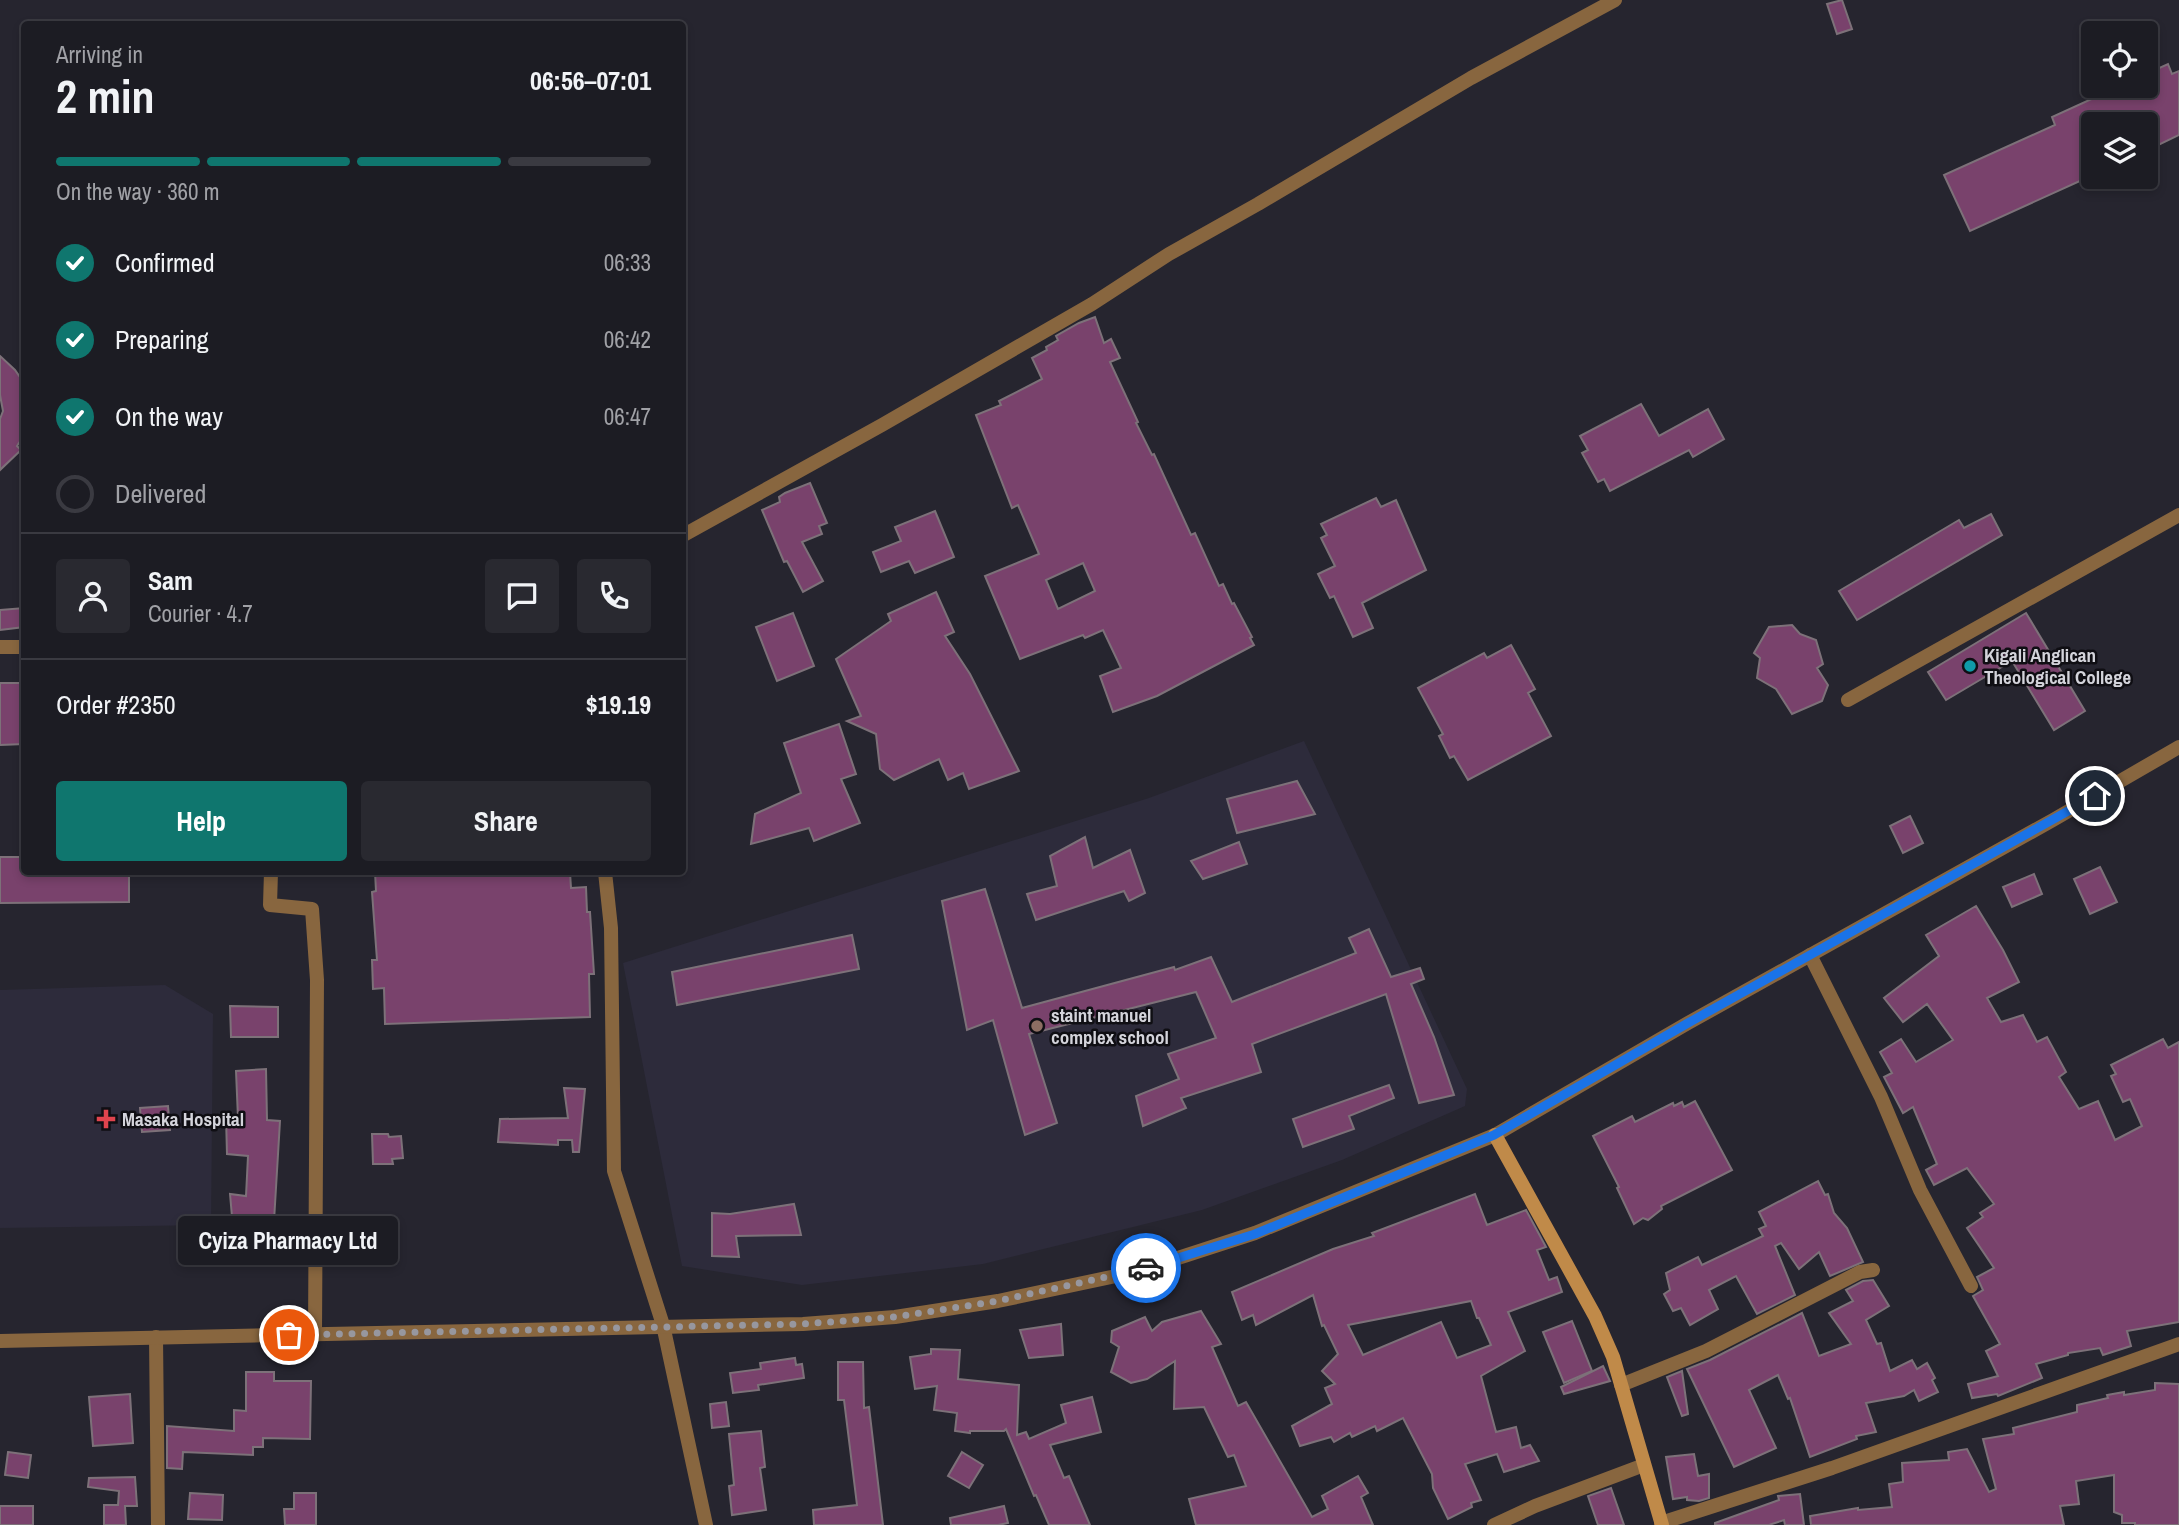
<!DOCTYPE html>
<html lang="en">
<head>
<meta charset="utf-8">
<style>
	:root { --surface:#1c1c23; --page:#292930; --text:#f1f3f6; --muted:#a0a1a6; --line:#3a3a41; --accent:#0f766e }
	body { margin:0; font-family:"Archivo Narrow",sans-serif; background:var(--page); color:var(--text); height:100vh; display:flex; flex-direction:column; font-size:26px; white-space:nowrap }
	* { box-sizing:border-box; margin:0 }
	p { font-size:23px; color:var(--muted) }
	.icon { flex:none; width:38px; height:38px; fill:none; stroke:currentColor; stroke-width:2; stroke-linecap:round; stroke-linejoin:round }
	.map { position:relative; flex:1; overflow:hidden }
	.side { position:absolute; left:21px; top:21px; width:665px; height:854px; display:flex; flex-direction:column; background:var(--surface); border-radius:7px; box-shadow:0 4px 10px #0003,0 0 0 2px var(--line) }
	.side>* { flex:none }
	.fabs { position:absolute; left:2081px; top:21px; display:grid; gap:14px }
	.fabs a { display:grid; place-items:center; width:77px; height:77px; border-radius:7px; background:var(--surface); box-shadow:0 4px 10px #0003,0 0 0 2px var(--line); font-size:35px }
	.pin { position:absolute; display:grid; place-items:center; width:60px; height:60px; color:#fff; margin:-30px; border:4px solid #fff; border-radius:50%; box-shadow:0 2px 7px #0007 }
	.courier { position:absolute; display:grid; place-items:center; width:70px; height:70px; margin:-35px; border:5px solid #1a73e8; border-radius:50%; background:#fff; color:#222; box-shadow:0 2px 9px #0007 }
	.bubble { position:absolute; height:49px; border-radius:7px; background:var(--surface); box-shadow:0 4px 10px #0003,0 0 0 2px var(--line); font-size:23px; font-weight:700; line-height:49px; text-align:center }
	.summary em { font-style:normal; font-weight:700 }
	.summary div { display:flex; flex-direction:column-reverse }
	.summary { display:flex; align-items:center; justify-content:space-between; height:119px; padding:0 35px }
	h1 { font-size:46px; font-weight:700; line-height:52px }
	.bar { display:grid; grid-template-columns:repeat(4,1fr); gap:10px 7px; align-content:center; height:84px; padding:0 35px }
	.bar i { height:9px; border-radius:5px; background:var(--line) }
	.bar .on { background:var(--accent) }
	.bar p { grid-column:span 4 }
	.line { display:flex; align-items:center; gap:18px; padding:0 35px; border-top:2px solid var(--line) }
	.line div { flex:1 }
	.round { display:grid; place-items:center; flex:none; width:74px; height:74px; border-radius:7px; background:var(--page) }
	ol { padding:0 35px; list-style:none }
	li { display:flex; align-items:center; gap:21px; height:77px }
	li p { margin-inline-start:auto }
	li .icon { padding:7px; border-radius:50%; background:var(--accent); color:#fff; stroke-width:4 }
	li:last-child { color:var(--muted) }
	li i { width:38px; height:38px; border:4px solid var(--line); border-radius:50% }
	.action { display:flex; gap:14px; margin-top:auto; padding:14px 35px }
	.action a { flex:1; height:80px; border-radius:7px; background:var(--accent); color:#fff; font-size:28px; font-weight:700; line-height:80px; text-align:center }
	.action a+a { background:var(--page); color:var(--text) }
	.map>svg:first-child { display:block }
	.built { fill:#2d2b3b }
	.building { fill:#79426c; stroke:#7d7179; stroke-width:2; fill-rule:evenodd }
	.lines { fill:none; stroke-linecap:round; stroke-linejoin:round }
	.minor { stroke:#88663f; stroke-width:14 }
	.tertiary { stroke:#88663f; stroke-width:14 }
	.secondary { stroke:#c08a49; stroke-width:14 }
	.done { stroke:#97979f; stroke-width:7; stroke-dasharray:0 12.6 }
	.route { stroke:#1a73e8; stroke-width:9 }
	.culture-dot { fill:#0f9aa8; stroke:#0f0e13; stroke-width:2.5 }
	.education-dot { fill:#8d6e63; stroke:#0f0e13; stroke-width:2.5 }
	.health-dot { fill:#e0444e; stroke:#0f0e13; stroke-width:2.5 }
	.labels { text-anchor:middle; stroke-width:5; stroke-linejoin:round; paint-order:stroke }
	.poi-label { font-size:19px; font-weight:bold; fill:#d4d4db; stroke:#0f0e13; text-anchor:start }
</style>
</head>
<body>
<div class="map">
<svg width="2179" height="1525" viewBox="0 0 2179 1525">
	<rect width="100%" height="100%" fill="#26252f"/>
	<!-- built -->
	<g class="built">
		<polygon points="1304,741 1467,1089 1465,1106 1342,1160 1202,1210 983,1264 802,1285 682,1266 623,963 1149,798"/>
		<polygon points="165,985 213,1014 211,1225 0,1228 0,990"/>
	</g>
	<!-- building -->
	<g class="building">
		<polygon points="1842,0 1852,29 1837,34 1827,4"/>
		<polygon points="2168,64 2172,74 2179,71 2179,135 2146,151 2146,124 2093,124 2093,175 1970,231 1944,175 2055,125 2052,117 2120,86 2146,86 2146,74"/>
		<path d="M1095,317L1104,343L1111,339L1120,358L1110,362L1138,422L1136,423L1152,455L1154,454L1191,535L1195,533L1219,586L1223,584L1232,604L1234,603L1252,637L1250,638L1254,645L1157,696L1113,712L1100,676L1121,668L1103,630L1085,638L1083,635L1020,659L985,576L1039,554L1018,505L1012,508L976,415L1001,405L999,401L1042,379L1032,358L1047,350L1046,347L1058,340L1056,336L1079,323ZM1083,563L1095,591L1058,609L1046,580Z"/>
		<polygon points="0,356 15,370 24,383 24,435 17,446 21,450 0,470 0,419 3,411 0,395"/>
		<polygon points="1641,404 1659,436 1708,409 1724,439 1693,457 1689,450 1610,491 1604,479 1598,482 1582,453 1588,450 1580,436"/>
		<polygon points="810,483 827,523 819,526 822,534 802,542 823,581 803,592 787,561 784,562 762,510 780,502 779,497 785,493"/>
		<polygon points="1376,498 1381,507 1396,500 1426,570 1362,603 1373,628 1353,637 1334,596 1330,598 1318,574 1335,566 1321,538 1327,535 1321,524"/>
		<polygon points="935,511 954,557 915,573 909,561 881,572 873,552 901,541 895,527"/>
		<polygon points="1991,514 2002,535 1857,620 1839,591 1959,520 1964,528"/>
		<polygon points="936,592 954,632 945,636 970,674 1019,771 969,789 963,773 948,780 939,759 894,780 880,769 876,734 847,721 861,716 836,659 891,621 888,614"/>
		<polygon points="24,608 24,627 0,630 0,610"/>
		<polygon points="793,613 814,666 777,681 756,627"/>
		<polygon points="2026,613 2085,711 2054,730 2012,661 1946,700 1928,672"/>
		<polygon points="1792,625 1800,634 1816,640 1823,664 1817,668 1828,685 1822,701 1792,714 1776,689 1757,678 1760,658 1754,653 1769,627"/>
		<polygon points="1511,645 1535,689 1528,693 1551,736 1468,780 1454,756 1450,758 1439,736 1443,734 1418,688 1484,653 1487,658"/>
		<polygon points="0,683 24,683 24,744 0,745"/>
		<polygon points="839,724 856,774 841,779 860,823 814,841 809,828 751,844 755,814 801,793 784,743"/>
		<polygon points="1297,781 1315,814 1237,833 1227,799"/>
		<polygon points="1910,816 1923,843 1903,853 1890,826"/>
		<polygon points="1085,837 1093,868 1130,850 1145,893 1129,901 1124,891 1036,920 1027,894 1057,886 1050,856"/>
		<polygon points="1239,842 1247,864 1203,879 1191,861"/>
		<polygon points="0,857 24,857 24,872 129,872 129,902 0,903"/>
		<polygon points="2100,867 2117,902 2090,914 2074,879"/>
		<polygon points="375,872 570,872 571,888 586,887 587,912 590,912 594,974 589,974 590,1017 385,1024 384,988 373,989 372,960 377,960 372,892 376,891"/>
		<polygon points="2034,874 2042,894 2012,907 2003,887"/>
		<polygon points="985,889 1022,1008 1174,967 1175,970 1211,957 1232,1002 1356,953 1349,938 1369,929 1391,977 1420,968 1424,979 1411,984 1434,1037 1454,1095 1419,1103 1386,994 1252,1044 1261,1072 1181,1098 1186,1108 1143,1126 1136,1096 1179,1079 1168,1054 1216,1038 1196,992 1029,1034 1057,1123 1025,1135 993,1020 967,1030 942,901"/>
		<polygon points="1976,906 2003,950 2019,982 1987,998 2001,1022 2023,1015 2037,1042 2047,1037 2066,1072 2059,1077 2079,1109 2098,1101 2115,1140 2142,1126 2130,1099 2123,1102 2111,1076 2116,1074 2111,1065 2163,1039 2168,1048 2179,1042 2179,1322 2127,1331 2131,1346 2103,1355 2100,1348 2068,1353 2068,1355 2036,1364 2042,1378 1998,1396 1997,1394 1972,1398 1968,1384 1998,1376 1986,1351 2000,1344 1973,1296 1983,1290 1977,1277 1994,1268 1967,1228 1983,1217 1980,1213 1994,1204 1967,1168 1934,1185 1926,1170 1937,1164 1913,1107 1903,1113 1884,1077 1892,1073 1880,1052 1901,1039 1916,1062 1953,1040 1927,1004 1903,1022 1884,998 1939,956 1926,935"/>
		<polygon points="852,935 859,969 677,1005 672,972"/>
		<polygon points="230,1006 278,1007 278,1037 231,1037"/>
		<polygon points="266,1069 267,1120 280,1121 274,1221 233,1228 230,1194 246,1196 248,1156 227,1154 226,1117 238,1118 236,1071"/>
		<polygon points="1389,1085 1394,1098 1349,1116 1354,1129 1303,1147 1293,1119"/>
		<polygon points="564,1088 585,1089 579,1152 573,1152 572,1140 558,1140 558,1145 498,1142 500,1119 568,1118"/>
		<polygon points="1695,1101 1732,1170 1661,1206 1662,1209 1648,1220 1643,1218 1634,1224 1617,1188 1619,1187 1593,1136 1632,1116 1635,1122 1673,1103 1674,1106 1682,1102 1684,1107"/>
		<polygon points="168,1106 170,1130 142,1132 140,1108"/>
		<polygon points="372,1134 388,1134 389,1137 401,1136 403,1158 392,1159 393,1164 373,1164"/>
		<polygon points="1818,1181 1825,1195 1828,1194 1834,1213 1847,1228 1863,1262 1830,1276 1819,1252 1799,1269 1781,1243 1775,1246 1795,1295 1757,1314 1736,1276 1709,1290 1718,1309 1690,1325 1681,1308 1673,1311 1664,1294 1670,1290 1666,1273 1698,1257 1702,1265 1763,1236 1759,1229 1766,1226 1759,1212"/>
		<path d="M1475,1194L1487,1225L1526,1210L1546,1247L1537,1250L1549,1280L1557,1277L1562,1292L1508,1312L1525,1351L1481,1376L1496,1432L1516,1427L1521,1448L1530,1445L1539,1461L1504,1472L1497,1454L1465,1464L1481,1500L1471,1503L1472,1507L1448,1519L1433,1488L1432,1474L1403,1418L1377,1431L1375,1426L1352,1437L1350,1433L1334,1442L1331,1437L1300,1446L1292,1426L1332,1404L1325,1388L1335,1384L1322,1371L1338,1354L1324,1325L1322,1326L1313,1295L1256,1325L1253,1315L1242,1320L1232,1292L1333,1249L1374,1236L1372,1233ZM1471,1301L1477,1318H1479L1491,1345L1457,1358L1441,1322L1363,1355L1348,1325Z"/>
		<polygon points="794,1204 801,1235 736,1236 739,1257 712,1256 712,1213 730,1214"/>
		<polygon points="1873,1280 1889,1306 1866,1320 1877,1344 1881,1343 1890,1371 1912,1360 1917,1369 1927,1363 1935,1378 1932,1380 1938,1392 1919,1401 1914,1390 1904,1396 1866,1403 1876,1432 1856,1436 1857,1439 1810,1457 1790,1398 1788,1399 1778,1375 1749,1390 1776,1448 1734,1467 1687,1369 1710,1360 1802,1313 1819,1356 1851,1344 1829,1313 1853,1301 1846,1290 1863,1281"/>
		<polygon points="1201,1311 1221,1344 1212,1347 1238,1406 1246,1402 1312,1517 1328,1509 1322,1496 1358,1476 1368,1493 1361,1497 1373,1525 1196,1525 1189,1499 1246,1486 1234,1455 1228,1457 1204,1407 1174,1409 1175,1361 1147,1379 1131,1383 1111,1372 1119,1347 1111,1342 1112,1331 1145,1317 1152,1331 1162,1322"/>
		<polygon points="1572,1321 1592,1371 1564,1383 1543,1332"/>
		<polygon points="1061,1324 1063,1355 1029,1358 1020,1330"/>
		<polygon points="931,1349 960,1350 958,1379 1019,1385 1017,1435 1026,1432 1029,1439 1066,1423 1061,1405 1092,1397 1101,1432 1050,1445 1064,1478 1069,1476 1090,1525 1049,1525 1036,1495 1034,1496 1006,1429 1004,1431 970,1431 970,1433 955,1431 957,1413 934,1410 937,1386 915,1389 910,1357 931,1354"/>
		<polygon points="795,1358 796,1365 802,1364 804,1378 758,1385 759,1390 733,1393 730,1373 761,1369 760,1363"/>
		<polygon points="838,1362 863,1362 864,1408 869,1407 883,1525 814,1525 813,1510 857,1505 844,1400 838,1400"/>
		<polygon points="1603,1366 1610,1381 1564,1394 1561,1387"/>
		<polygon points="1682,1371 1688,1414 1682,1416 1667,1377"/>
		<polygon points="246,1372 274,1372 274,1381 311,1381 310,1439 263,1438 263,1447 253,1447 253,1455 183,1452 182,1469 167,1468 167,1426 234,1431 234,1410 246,1411"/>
		<polygon points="2155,1383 2179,1384 2179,1525 2135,1525 2135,1523 2122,1523 2122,1515 2114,1512 2114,1475 2076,1481 2079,1504 2060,1506 2064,1525 1811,1525 1810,1516 1858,1508 1858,1510 1892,1507 1889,1484 1903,1482 1902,1463 1949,1460 1948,1452 1967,1449 1989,1492 1996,1489 1983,1439 2014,1434 2013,1428 2077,1412 2077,1405 2108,1398 2107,1395 2124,1392 2124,1395 2155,1390"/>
		<polygon points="130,1394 133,1443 93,1446 89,1397"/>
		<polygon points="726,1402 729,1426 712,1428 710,1404"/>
		<polygon points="761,1431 765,1467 760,1468 766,1510 732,1515 729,1486 734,1485 729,1434"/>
		<polygon points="8,1452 31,1455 28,1478 5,1475"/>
		<polygon points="962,1452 983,1465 969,1488 948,1476"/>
		<polygon points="1694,1454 1698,1476 1709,1474 1709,1498 1699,1501 1687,1500 1687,1497 1673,1499 1666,1457"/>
		<polygon points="135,1477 137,1506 125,1506 126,1525 104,1525 104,1505 118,1505 119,1491 88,1487 89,1478"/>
		<polygon points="1611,1488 1624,1525 1598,1525 1588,1496"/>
		<polygon points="190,1493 223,1495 222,1520 188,1519"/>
		<polygon points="294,1493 316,1493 316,1525 285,1525 284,1509 294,1509"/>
		<polygon points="1800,1494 1804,1525 1785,1525 1784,1520 1769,1525 1715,1525 1715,1523 1779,1500 1778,1496"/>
		<rect x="0" y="1506" width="33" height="19"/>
		<polygon points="1004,1506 1008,1523 998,1525 951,1525 950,1518"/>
	</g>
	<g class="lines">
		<!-- minor -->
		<g class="minor">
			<polyline points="682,536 882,425 1092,304 1169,254 1258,204 1471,78 1615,0"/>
			<polyline points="0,647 24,647"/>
			<polyline points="1848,700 2179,515"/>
			<polyline points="271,872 270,905 312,909 317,980 315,1334"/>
			<polyline points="605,872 611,928 614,1171 663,1325 706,1525"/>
			<polyline points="156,1337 158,1525"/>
			<polyline points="1621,1385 1706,1351 1860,1272 1873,1270"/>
			<polyline points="1661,1523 1832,1468 2179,1344"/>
			<polyline points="1494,1525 1535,1506 1644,1465"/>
		</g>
		<!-- tertiary -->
		<g class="tertiary">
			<polyline points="1810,955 1881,1097 1920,1190 1971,1286"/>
			<polyline points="0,1341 803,1324 895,1317 998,1301 1135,1272 1255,1233 1495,1135 1688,1023 2053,820 2179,747"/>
		</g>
		<!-- secondary -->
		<polyline class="secondary" points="1495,1135 1595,1316 1613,1357 1662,1525"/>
	</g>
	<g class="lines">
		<!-- done -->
		<polyline class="done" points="289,1335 803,1324 895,1317 998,1301 1146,1268"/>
		<!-- route -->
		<polyline class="route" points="1146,1268 1255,1234 1494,1135 1688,1023 2095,796"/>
	</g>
	<!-- markers -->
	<circle class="culture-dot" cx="1970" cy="666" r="7"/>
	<circle class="education-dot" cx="1037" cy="1026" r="7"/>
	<path class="health-dot" d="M102.5 1108.5h7v7h7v7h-7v7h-7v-7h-7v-7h7z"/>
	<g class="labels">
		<!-- poi labels -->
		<g class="poi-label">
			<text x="1984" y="662">Kigali Anglican<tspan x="1984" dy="22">Theological College</tspan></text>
			<text x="1051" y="1022">staint manuel<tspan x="1051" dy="22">complex school</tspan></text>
			<text x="122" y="1126">Masaka Hospital</text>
		</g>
	</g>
</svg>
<div class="fabs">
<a><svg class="icon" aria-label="locate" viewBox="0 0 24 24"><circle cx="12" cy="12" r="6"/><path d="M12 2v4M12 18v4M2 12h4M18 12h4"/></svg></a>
<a><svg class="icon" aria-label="layers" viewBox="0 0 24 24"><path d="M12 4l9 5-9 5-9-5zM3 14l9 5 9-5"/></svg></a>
</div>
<div class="pin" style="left:289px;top:1335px;background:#ea580c"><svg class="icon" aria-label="bag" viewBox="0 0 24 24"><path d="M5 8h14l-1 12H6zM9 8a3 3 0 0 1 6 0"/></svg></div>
<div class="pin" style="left:2095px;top:796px;background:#1f2937"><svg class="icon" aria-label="home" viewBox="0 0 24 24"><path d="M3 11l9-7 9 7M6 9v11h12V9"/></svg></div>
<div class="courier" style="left:1146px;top:1268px"><svg class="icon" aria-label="car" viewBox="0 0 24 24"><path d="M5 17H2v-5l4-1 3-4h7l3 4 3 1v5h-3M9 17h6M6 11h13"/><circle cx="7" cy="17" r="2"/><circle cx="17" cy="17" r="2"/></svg></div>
<div class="bubble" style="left:178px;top:1216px;width:220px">Cyiza Pharmacy Ltd</div>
<section class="side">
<div class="summary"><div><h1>2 min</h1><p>Arriving in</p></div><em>06:56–07:01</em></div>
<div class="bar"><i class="on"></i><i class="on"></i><i class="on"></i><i></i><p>On the way · 360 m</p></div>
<ol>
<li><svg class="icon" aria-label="check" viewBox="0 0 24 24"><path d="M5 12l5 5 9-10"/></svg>Confirmed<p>06:33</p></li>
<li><svg class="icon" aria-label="check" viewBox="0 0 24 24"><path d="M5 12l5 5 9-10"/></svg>Preparing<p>06:42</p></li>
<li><svg class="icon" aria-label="check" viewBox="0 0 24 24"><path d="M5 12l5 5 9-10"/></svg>On the way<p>06:47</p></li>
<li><i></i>Delivered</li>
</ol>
<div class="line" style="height:126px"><a class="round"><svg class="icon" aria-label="person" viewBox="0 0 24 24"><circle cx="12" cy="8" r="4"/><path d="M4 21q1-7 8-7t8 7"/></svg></a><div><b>Sam</b><p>Courier · 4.7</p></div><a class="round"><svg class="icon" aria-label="chat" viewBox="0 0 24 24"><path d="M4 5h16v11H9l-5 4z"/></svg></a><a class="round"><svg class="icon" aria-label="phone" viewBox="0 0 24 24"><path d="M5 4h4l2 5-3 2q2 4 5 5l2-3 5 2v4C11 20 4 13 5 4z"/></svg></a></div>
<div class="line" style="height:91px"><div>Order #2350</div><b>$19.19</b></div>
<div class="action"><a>Help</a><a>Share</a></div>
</section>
</div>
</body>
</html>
